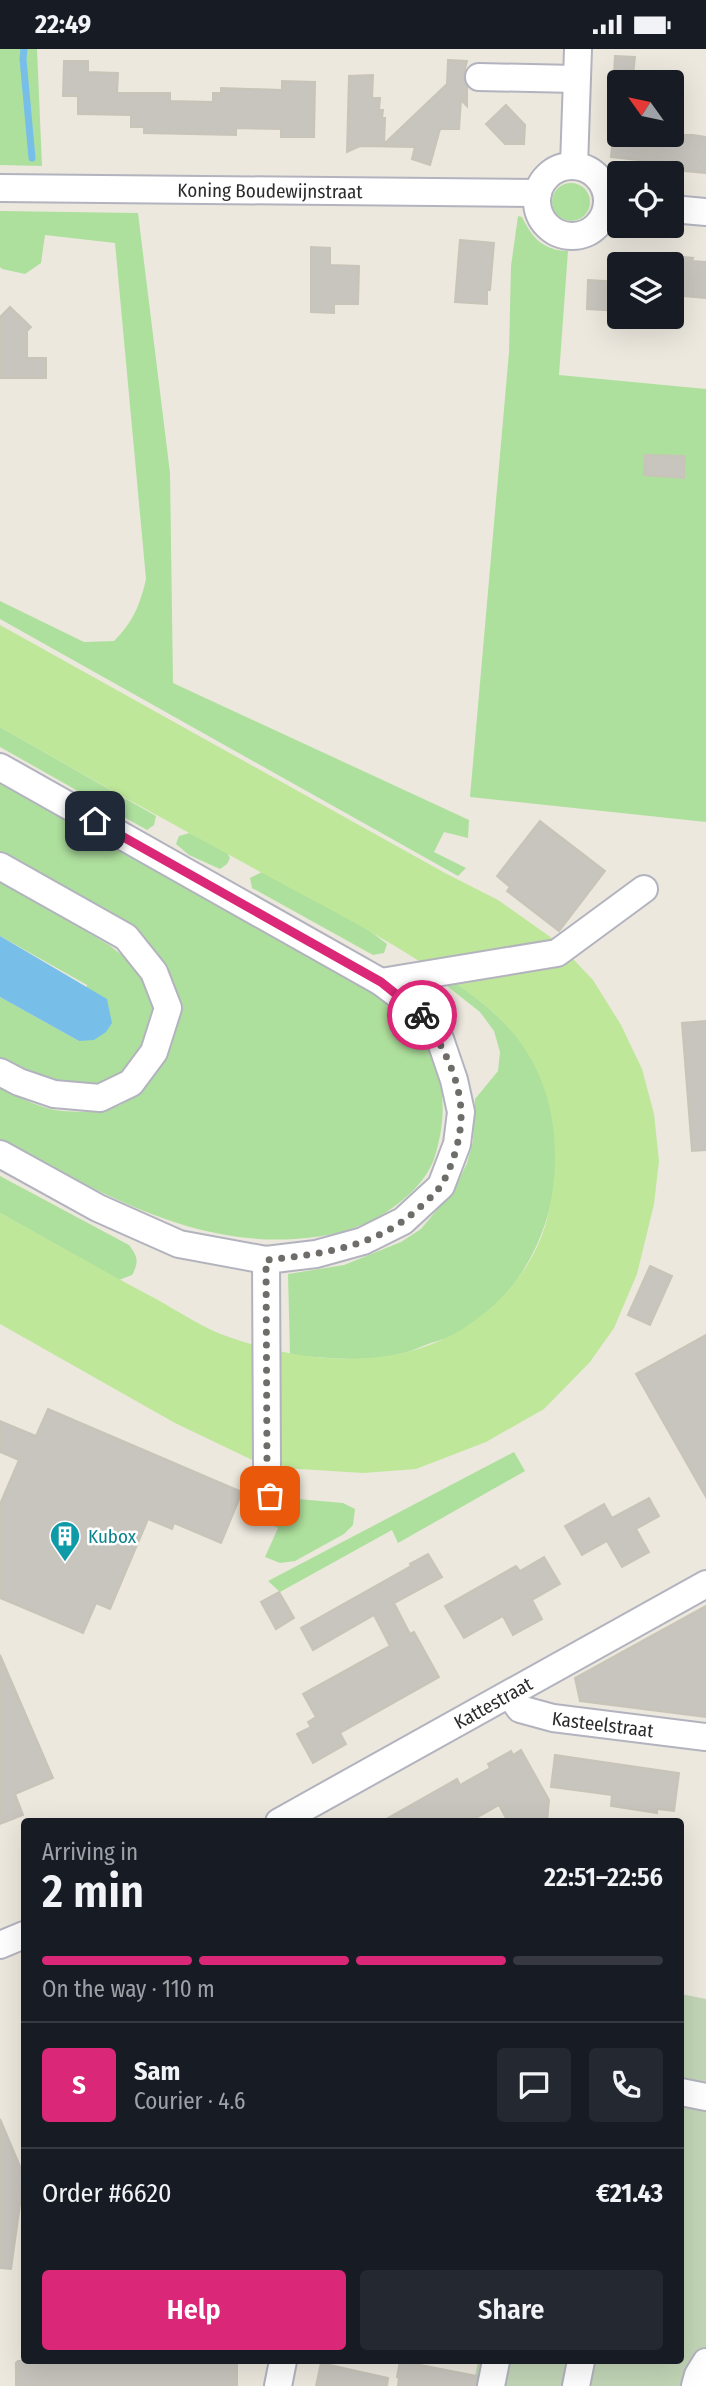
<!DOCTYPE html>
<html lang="en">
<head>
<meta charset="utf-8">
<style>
	:root { --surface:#171b24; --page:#242831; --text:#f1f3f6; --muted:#9ea1a6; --line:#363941; --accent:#db2777 }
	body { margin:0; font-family:"Fira Sans Condensed",sans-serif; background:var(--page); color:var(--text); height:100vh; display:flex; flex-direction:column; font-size:26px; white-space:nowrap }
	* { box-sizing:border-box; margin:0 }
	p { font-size:23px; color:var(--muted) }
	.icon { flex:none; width:38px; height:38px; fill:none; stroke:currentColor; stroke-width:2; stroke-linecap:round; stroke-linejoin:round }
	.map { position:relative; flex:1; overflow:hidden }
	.drawer { position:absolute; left:21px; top:1769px; width:663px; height:546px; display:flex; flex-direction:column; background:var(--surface); border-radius:7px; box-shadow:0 7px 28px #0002 }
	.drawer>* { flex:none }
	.needle { width:46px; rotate:303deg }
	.fabs { position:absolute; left:607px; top:21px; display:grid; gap:14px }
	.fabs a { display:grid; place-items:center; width:77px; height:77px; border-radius:7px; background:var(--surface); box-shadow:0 7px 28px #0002; font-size:35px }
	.pin { position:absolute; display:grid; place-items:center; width:60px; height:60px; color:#fff; margin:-30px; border-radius:14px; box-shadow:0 4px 10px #0006 }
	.courier { position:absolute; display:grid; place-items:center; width:70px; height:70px; margin:-35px; border:5px solid #db2777; border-radius:50%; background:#fff; color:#222; box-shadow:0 2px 9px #0007 }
	.headline em { font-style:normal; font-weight:600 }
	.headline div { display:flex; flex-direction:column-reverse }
	.headline { display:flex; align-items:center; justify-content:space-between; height:119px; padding:0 21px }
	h1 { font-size:46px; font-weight:600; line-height:52px }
	.bar { display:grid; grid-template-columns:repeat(4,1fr); gap:10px 7px; align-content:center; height:84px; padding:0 21px }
	.bar i { height:9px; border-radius:5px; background:var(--line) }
	.bar .active { background:var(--accent) }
	.bar p { grid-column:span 4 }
	.line { display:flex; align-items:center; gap:18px; padding:0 21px; border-top:2px solid var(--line) }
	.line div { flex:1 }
	.round { display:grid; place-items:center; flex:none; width:74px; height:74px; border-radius:7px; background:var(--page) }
	.action { display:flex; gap:14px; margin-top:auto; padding:14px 21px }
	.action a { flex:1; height:80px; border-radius:7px; background:var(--accent); color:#fff; font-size:28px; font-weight:600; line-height:80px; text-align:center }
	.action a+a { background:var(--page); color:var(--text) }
	.status { display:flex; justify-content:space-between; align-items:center; height:49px; padding:0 35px; background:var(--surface); direction:ltr }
	.status svg { height:19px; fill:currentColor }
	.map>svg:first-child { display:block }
	.green { fill:#aee09d }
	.cemetery { fill:#c2d5b6 }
	.pitch { fill:#bee79a }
	.water { fill:#77bfe9 }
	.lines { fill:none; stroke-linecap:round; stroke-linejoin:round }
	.stream { stroke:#77bfe9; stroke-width:7 }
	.building { fill:#c8c4be; stroke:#c8c4b8; stroke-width:2 }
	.minor-casing { stroke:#b2b3be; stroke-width:30 }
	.minor { stroke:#fff; stroke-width:26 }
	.done { stroke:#6f6d6a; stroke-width:7; stroke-dasharray:0 12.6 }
	.route { stroke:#db2777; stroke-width:9 }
	.labels { text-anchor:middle; stroke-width:5; stroke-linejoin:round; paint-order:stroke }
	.street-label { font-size:19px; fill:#2b2b2b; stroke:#fff }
	.culture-label { font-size:19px; fill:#0d838f; stroke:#fff; text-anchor:start }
</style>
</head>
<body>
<div class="status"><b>22:49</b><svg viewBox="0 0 49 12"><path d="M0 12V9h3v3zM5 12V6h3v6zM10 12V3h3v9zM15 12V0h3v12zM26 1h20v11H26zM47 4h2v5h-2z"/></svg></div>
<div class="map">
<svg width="706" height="2337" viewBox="0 0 706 2337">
	<rect width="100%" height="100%" fill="#ece8de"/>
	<!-- green -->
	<g class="green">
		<polygon points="0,0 37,0 42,117 0,116"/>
		<circle cx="571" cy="153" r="19"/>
		<path d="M0,162L138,164L170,424L173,634L469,771L468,789L444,783L434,803L466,819L458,827L0,570V552L84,593L114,592C133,573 140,556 146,530L115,194L45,186L41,214L25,225L2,220L0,218Z"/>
		<path d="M518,167L522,168C533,190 543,201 568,202L559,326L706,340V773L470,748L509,303L511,217Z"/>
		<polygon points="0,678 156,767 154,776 147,781 0,698"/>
		<path d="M0,735C91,785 182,835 272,886C317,911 383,941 415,981C445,1019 449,1062 435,1107C428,1131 405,1151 385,1164C358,1181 327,1188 295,1190C186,1197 92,1139 0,1090V1039C18,1047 35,1057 55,1061C75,1064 106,1064 124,1054C151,1038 174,1007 176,975C176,962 171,946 169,933L0,805Z"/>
		<polygon points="189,784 226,802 230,809 227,815 220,820 189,806 176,795 179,787"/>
		<polygon points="262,823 366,879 387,895 384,904 373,906 252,839 250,829"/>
		<polygon points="0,832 109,896 133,915 144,930 151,948 153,968 148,990 122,1026 98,1037 44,1033 0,1010 0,948 79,992 87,936 0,887"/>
		<path d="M452,931C482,952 512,976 531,1008C583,1100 552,1228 461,1283C452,1288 441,1291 431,1294C420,1298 408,1304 396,1306C361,1313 325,1309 290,1306L288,1225L344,1216L401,1193L421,1180L455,1139L467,1114L473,1092L475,1050L498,1022L500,1003L494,982L480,963L447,937Z"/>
		<path d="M0,1127L129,1196C138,1208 139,1213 132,1226L119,1231L0,1164Z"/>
		<polygon points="514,1403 525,1422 398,1494 392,1481 280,1543 268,1532"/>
		<polygon points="298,1450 343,1454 355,1460 353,1476 344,1485 295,1512 280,1514 265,1508 278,1479 266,1473 277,1460"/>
	</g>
	<!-- cemetery -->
	<polygon class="cemetery" points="681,1945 706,1950 706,2337 473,2337 478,2312 681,2312"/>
	<!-- pitch -->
	<path class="pitch" d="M0,576L445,824L498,851L556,892L593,931L621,976L642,1020L654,1065L659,1112L654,1155L637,1225L614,1279L590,1313L544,1360L486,1393L416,1420L363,1424L267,1418L175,1374L0,1275V1164C53,1193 105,1223 158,1251C181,1264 205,1280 229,1288C308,1316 408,1324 478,1269C510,1245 537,1210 547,1170C563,1107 557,1038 514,985C486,951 449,930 411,907C368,880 324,857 279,833C185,782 92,731 0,678Z"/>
	<!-- water -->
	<polygon class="water" points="0,887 107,950 112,974 106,983 94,991 79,992 0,948"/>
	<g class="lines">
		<!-- stream -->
		<polyline class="stream" points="24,0 23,10 32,109"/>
	</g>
	<!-- building -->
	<g class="building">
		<polygon points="615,7 635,8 633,26 614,25"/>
		<polygon points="448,11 467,12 463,28 467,37 467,57 461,51 459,80 440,80 430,116 412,110 415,98 360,97 347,103 349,27 373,26 372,49 380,49 379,61 383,61 382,69 385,69 384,95 447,35"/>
		<polygon points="64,12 88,12 88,23 118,24 117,44 170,44 170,52 213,53 213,44 221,44 221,39 282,41 282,32 315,33 314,88 281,88 281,80 236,79 236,86 144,84 144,78 131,78 131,66 78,65 78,47 63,47"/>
		<polygon points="506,56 525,76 524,95 505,95 486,75"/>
		<polygon points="613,86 693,86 706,88 706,124 684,122 684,116 611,108"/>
		<polygon points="460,191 494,194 490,241 487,241 487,255 455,253"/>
		<polygon points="311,198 330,199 330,216 359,217 358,255 334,255 334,264 311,263"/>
		<polygon points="672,207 693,209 692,212 706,213 706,249 672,246"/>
		<polygon points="588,231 620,233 620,262 587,260"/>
		<polygon points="10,258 31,278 27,282 27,309 46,309 46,329 0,329 0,268"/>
		<polygon points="645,406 685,407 684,429 644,426"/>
		<polygon points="540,772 605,822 559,882 507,842 510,838 497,827"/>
		<polygon points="706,972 706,1101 692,1102 682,974"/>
		<polygon points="650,1217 672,1227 650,1276 628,1266"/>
		<polygon points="706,1286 706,1448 636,1325"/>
		<polygon points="48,1360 242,1443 221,1494 174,1474 172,1480 148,1470 110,1560 96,1554 83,1584 0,1549 0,1455 19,1411 0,1403 0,1372 36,1387"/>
		<polygon points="649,1449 659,1467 636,1480 649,1503 622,1518 607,1492 582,1506 565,1477 604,1455 612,1469"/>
		<polygon points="428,1505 442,1528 394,1554 410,1585 414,1583 439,1628 340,1684 346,1695 313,1714 297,1685 311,1678 308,1673 316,1668 303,1645 390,1597 374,1566 313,1601 301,1579 411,1517 410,1515"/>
		<polygon points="544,1508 560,1535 532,1551 542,1570 513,1586 503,1567 464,1589 445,1557 516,1517 520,1522"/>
		<polygon points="279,1543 294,1569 276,1580 261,1553"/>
		<polygon points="706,1557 706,1668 580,1652 575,1629"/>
		<polygon points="0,1606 53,1729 15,1745 23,1766 0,1775"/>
		<polygon points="521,1701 549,1751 547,1773 508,1773 499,1756 469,1773 381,1773 457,1730 460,1736 490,1719 488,1715 511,1702 513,1706"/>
		<polygon points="555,1706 679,1724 674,1762 657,1760 657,1764 611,1757 612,1746 551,1738"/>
		<polygon points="0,2070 24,2127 11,2220 0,2219"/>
		<polygon points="18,2312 237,2312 237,2337 16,2337 16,2314"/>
		<polygon points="400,2312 477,2327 476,2337 398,2337 399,2329 397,2328"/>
		<polygon points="321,2314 388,2329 387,2337 316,2337"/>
	</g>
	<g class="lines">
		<!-- minor casing -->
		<g class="minor-casing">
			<g id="minor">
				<polyline points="479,28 576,30"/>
				<polyline points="574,117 578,0"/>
				<circle cx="572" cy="152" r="35"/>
				<path id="s1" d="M0,139L538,144"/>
				<polyline points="672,160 706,163"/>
				<polyline points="0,718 381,933 418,961 440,990 454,1031 461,1063 457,1095 441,1137 403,1172 363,1192 316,1205 266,1211 179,1195 98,1159 0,1105"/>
				<polyline points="0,817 126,888 154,923 168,959 154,1003 131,1034 100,1049 54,1045 19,1033 0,1023"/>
				<polyline points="381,933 557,904 644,840"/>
				<polyline points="266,1211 267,1418 270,1447"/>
				<path id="s2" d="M509,1645L520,1660L553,1669L706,1688"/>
				<path id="s3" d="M279,1773L706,1535"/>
				<polyline points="0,1896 24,1886"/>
				<polyline points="681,2043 706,2048"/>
				<polyline points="278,2337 283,2312"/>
				<polyline points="491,2337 496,2312"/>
				<polyline points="576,2337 581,2312"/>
				<polyline points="695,2337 698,2326 706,2313"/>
			</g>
		</g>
		<!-- minor -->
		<use href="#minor" class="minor"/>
	</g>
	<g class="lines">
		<!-- done -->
		<path class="done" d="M270,1447L267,1418L266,1211C313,1206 364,1200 403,1172C413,1165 436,1145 442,1135C453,1116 462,1086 461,1063C460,1029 441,993 422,966"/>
		<!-- route -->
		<polyline class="route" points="95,772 381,933 422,966"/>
	</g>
	<!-- icons -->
	<defs>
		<g id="building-pin" transform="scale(1.575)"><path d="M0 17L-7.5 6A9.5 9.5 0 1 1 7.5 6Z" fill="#0f9aa8" stroke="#fff"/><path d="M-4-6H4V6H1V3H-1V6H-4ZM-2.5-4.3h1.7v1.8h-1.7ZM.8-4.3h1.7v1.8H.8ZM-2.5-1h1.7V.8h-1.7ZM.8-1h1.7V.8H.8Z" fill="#fff"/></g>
	</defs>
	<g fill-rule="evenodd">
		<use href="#building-pin" x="65" y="1487"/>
	</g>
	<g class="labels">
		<!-- street labels -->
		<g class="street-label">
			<text dy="7" stroke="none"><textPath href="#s1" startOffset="270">Koning Boudewijnstraat</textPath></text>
			<text dy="7" stroke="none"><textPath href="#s3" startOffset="245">Kattestraat</textPath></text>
			<text dy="7" stroke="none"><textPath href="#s2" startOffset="103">Kasteelstraat</textPath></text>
		</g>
		<!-- culture labels -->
		<g class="culture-label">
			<text x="88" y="1494">Kubox</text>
		</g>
	</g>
</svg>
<div class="fabs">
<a><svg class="needle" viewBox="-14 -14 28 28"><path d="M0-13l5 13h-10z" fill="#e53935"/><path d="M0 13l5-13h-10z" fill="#9ea1a6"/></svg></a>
<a><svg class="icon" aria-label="locate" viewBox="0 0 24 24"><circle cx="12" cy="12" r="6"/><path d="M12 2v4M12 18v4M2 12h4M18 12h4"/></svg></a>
<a><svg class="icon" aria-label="layers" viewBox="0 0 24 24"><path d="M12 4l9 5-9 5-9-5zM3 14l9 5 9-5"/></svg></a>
</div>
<div class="pin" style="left:270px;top:1447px;background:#ea580c"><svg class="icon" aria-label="bag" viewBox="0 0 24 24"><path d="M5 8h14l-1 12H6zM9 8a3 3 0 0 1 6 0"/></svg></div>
<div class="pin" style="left:95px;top:772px;background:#1f2937"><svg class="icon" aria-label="home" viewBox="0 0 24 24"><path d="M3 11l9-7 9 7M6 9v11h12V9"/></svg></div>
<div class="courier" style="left:422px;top:966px"><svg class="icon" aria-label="bike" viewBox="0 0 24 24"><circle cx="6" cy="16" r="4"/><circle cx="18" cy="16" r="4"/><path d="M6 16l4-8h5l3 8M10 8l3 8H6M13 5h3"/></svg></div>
<section class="drawer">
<div class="headline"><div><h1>2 min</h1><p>Arriving in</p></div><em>22:51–22:56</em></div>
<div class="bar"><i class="active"></i><i class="active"></i><i class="active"></i><i></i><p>On the way · 110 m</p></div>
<div class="line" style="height:126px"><b class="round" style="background:var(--accent);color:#fff">S</b><div><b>Sam</b><p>Courier · 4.6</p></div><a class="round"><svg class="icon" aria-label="chat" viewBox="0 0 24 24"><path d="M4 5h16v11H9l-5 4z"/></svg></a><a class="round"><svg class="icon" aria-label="phone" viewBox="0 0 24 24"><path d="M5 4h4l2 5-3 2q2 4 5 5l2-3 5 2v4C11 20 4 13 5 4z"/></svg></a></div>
<div class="line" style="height:91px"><div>Order #6620</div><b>€21.43</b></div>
<div class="action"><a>Help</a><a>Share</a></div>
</section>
</div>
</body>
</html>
